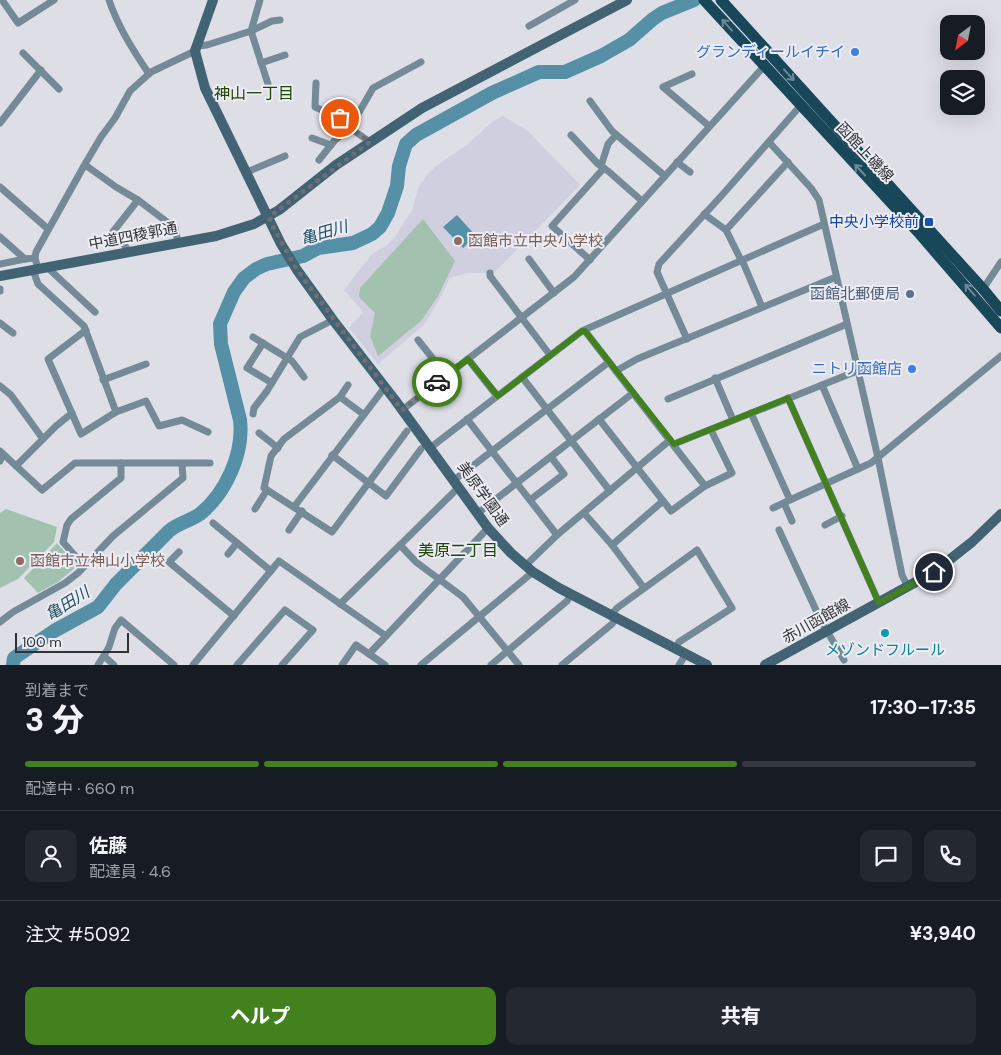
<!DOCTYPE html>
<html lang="ja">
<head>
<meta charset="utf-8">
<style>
	:root { --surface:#171b24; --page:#242831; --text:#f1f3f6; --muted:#9ea1a6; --line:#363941; --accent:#43811f }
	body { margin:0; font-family:"DM Sans","Noto Sans JP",sans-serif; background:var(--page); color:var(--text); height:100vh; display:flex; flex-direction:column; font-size:19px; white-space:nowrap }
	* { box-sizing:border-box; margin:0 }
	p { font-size:16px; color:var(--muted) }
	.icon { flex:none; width:28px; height:28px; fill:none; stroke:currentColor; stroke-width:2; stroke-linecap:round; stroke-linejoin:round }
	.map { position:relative; height:665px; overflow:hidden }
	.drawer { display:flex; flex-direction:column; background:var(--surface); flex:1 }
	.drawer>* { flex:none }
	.needle { width:32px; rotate:212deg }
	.fabs { position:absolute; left:940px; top:15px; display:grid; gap:10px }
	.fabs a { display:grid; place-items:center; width:45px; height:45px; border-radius:10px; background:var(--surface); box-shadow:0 5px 20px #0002; font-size:25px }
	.scale { position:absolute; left:15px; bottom:12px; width:114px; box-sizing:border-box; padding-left:5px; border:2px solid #323235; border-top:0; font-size:14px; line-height:18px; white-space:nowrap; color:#323235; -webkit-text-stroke:4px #ebecf4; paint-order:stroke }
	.pin { position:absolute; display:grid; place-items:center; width:42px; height:42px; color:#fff; margin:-21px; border:2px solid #fff; border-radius:50%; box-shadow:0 1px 5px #0007 }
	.courier { position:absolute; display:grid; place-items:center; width:50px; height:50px; margin:-25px; border:4px solid #43811f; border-radius:50%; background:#fff; color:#222; box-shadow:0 1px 6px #0007 }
	.summary em { font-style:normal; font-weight:800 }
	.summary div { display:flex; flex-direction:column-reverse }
	.summary { display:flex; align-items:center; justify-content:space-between; height:85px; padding:0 25px }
	h1 { font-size:32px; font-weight:800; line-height:38px }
	.bar { display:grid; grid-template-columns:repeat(4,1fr); gap:8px 5px; align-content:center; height:60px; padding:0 25px }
	.bar i { height:6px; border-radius:4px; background:var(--line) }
	.bar .selected { background:var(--accent) }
	.bar p { grid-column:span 4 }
	.line { display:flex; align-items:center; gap:12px; padding:0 25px; border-top:1px solid var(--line) }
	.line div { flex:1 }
	.round { display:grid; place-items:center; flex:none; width:52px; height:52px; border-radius:10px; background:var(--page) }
	.primary-button { display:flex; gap:10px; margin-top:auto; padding:10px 25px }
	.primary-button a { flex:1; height:58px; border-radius:10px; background:var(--accent); color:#fff; font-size:20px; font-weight:800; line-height:58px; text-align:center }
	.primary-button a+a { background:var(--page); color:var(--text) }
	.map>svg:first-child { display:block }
	.built { fill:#cfcfdf }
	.green { fill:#a2c2af }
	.water { fill:#5690a7 }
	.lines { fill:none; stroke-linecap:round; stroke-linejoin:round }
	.river { stroke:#5690a7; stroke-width:14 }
	.street { stroke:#748b97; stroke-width:7 }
	.secondary { stroke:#416373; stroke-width:10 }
	.primary { stroke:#19475a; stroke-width:11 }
	.oneway { stroke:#6d8998 }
	.done { stroke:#6e6e73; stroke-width:5; stroke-dasharray:0 9 }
	.route { stroke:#43811f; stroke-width:6 }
	.shop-dot { fill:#3f7fe0; stroke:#ebecf4; stroke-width:2 }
	.transit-dot { fill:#1a4fb4; stroke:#ebecf4; stroke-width:2 }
	.education-dot { fill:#8d6e63; stroke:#ebecf4; stroke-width:2 }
	.service-dot { fill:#5c6f8a; stroke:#ebecf4; stroke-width:2 }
	.culture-dot { fill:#0f9aa8; stroke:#ebecf4; stroke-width:2 }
	.labels { text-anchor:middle; stroke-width:4; stroke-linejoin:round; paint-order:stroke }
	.shop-label { font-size:15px; fill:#366cbe; stroke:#ebecf4; text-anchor:end }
	.street-label { font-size:15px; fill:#323235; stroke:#ebecf4 }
	.transit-label { font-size:15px; fill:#164399; stroke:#ebecf4; text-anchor:end }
	.education-label { font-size:15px; fill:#785e54; stroke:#ebecf4; text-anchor:start }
	.service-label { font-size:15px; fill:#4e5e75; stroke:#ebecf4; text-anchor:end }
	.culture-label { font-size:15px; fill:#0d838f; stroke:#ebecf4 }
	.neighbourhood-label { font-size:16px; fill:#1f4606; stroke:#ebecf4 }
	.water-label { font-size:16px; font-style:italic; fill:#205063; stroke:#ebecf4 }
</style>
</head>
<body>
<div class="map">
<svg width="1001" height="665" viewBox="0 0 1001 665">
	<rect width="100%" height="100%" fill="#dedee7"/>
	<!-- built -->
	<polygon class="built" points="503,116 528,131 580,185 494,273 467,273 450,278 440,298 424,325 378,364 349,328 363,312 344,290 372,254 387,245 395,237 412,210 419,186 427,175 436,166 468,144 492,122"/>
	<!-- green -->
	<g class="green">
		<polygon points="423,219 455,261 438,296 421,321 378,356 370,336 375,313 359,297 360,288"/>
		<polygon points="6,509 57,527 54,542 18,579 0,588 0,513"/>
		<polygon points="57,543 76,564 76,567 58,582 38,593 24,578"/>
	</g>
	<!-- water -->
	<polygon class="water" points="457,215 476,236 463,248 443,227"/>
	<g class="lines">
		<!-- river -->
		<path class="river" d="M13,665L14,658L54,631L98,607L116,584L169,531C178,523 190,521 200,514C226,493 244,453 240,420L221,344L220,324L234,292L244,278L256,269L267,264L303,256L318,248L353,243L372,234L380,227L388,213L397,186L399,166L406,144L416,135L492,93L539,72H565L601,56L629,40L653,19L662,13L694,0"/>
		<!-- street -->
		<g class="street">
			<polyline points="2,0 18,23 54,0"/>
			<path d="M109,0C118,27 133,50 149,74"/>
			<polyline points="529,26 575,0"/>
			<polyline points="251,31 260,0"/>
			<polyline points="251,31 272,21 280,20"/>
			<polyline points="197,46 207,45 251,31 268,84"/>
			<polyline points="23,53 59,89"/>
			<polyline points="261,63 285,55"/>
			<polyline points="692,74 663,87 709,126"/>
			<polyline points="316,83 315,107 352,123"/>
			<polyline points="590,101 612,131 665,176"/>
			<polyline points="0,123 41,70"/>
			<polyline points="350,128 370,142"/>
			<polyline points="571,135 598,164 608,171 642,201"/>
			<polyline points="312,138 331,145"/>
			<polyline points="769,142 811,188 819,200 878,458 902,575 908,587"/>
			<polyline points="319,160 335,140 350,128 373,88 421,62"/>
			<polyline points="677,162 690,172"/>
			<polyline points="601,166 608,144 616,135"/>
			<polyline points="88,167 116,187 138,200 175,228 178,243"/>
			<polyline points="247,172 285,156"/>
			<polyline points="0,187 48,229"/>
			<polyline points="704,214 726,230 788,162"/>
			<polyline points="726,230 741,260"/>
			<polyline points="0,237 25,259 35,258"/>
			<polyline points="129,252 123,243 112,233 138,200"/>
			<polyline points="529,259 554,293"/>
			<polyline points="590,260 552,226 604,168"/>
			<polyline points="742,260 762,307"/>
			<polyline points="0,264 25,259"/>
			<polyline points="48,268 95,312"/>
			<polyline points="38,269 35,258 36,252 85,164 101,137 115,118 130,91 151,72 195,51"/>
			<polyline points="33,270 38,284 84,326 116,412"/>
			<polyline points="490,273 490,276 550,355"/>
			<polyline points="0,289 0,291"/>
			<polyline points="983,289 1001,262"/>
			<polyline points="0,323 13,333"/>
			<polyline points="86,330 48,359 81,434 116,412 146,401 159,426 182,420 208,432"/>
			<polyline points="585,331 705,486"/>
			<polyline points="253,337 292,361 304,377"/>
			<polyline points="687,339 657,272 659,264 723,194 801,105"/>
			<polyline points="418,340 446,375"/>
			<polyline points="263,343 247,368 272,383"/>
			<polyline points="468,359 497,396"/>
			<polyline points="616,371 637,359 836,277"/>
			<polyline points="522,377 610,491"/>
			<polyline points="715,378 733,420"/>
			<polyline points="103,380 146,364"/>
			<polyline points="822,385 858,469"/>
			<polyline points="0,386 11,395 43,439 56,426 72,413"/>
			<polyline points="340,397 348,385"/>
			<polyline points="788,398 879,603"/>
			<polyline points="668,399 847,324"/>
			<polyline points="402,410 574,277 766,64"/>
			<polyline points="751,413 790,500 871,463 1001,356"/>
			<polyline points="253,414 254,408 267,391 300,337 333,320"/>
			<polyline points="363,414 340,397 284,439 271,456 264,488 332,532 407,431"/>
			<polyline points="467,419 557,535"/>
			<polyline points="599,419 671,511 705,486 732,473 711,430"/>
			<polyline points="259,433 278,448"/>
			<polyline points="674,444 857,371"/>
			<polyline points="430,448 582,331 824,224"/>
			<polyline points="0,451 42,490 75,463 210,463"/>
			<polyline points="332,455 386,496 421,449"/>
			<polyline points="0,461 3,454"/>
			<polyline points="16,466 43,439"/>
			<polyline points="454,480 609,362"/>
			<polyline points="530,500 564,474 551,457"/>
			<polyline points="784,503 792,521"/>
			<polyline points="294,507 385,387"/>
			<polyline points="773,508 788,501"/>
			<polyline points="255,509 267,490"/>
			<polyline points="478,513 633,393"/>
			<polyline points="584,513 612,545 644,588"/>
			<polyline points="213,523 271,571"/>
			<polyline points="825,525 842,516"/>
			<polyline points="289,530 302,511"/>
			<polyline points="779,530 821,621 844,660"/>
			<polyline points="400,545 416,562 463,597 519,665"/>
			<polyline points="612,545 663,501"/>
			<polyline points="179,552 169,562 234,616"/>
			<polyline points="228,554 237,543"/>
			<polyline points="84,566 63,542 67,525 71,519 121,478 121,463"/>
			<polyline points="525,566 557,535 670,440"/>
			<polyline points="340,604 459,487"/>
			<polyline points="611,615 617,608 697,550 732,608 679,642 676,648"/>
			<polyline points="0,622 13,612 65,583 78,573 113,536 183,478 182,464"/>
			<polyline points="369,654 488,528"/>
			<polyline points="104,656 114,665"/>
			<polyline points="98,665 109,647 115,628 121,620 174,665"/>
			<polyline points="193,665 279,561 386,636"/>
			<polyline points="237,665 285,610 313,630 282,665"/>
			<polyline points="342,665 356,645 385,665"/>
			<polyline points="421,665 533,572"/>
			<polyline points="491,665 567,601 571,594"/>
			<polyline points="562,665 612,624 617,617"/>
			<polyline points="679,665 686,654"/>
		</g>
		<!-- secondary -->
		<g class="secondary">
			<polyline points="213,0 195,51 205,88 281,244 297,270 333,320 395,400 488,528 511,553 533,572 559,588 707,665"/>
			<polyline points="0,276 216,236 254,224 279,210 336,165 422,108 627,0"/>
			<polyline points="765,665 934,572 972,542 1001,514"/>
		</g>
		<!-- primary -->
		<g class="primary">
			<polyline points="704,0 918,232 1001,328"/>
			<polyline points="721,0 983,289 1001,311"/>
		</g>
	</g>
	<!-- one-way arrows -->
	<defs><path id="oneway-shaft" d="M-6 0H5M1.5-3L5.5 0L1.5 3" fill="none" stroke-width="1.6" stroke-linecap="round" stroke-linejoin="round" transform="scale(1.25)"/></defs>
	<g class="oneway">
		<use href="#oneway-shaft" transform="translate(727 25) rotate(-132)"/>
		<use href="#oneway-shaft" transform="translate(789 75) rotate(48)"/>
		<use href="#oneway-shaft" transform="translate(860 170) rotate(-133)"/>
		<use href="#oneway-shaft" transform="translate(970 290) rotate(-131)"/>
	</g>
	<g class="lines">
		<!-- done -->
		<polyline class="done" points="340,118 352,123 350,128 370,142 269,217 272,225 297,270 402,410 437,382"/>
		<!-- route -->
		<polyline class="route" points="437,382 468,359 498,396 582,331 585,331 674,444 788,398 879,603 934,572"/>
	</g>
	<!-- markers -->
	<g class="shop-dot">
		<circle cx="855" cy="52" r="5"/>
		<circle cx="912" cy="369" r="5"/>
	</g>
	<rect class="transit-dot" x="924" y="217" width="10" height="10" rx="2.5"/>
	<g class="education-dot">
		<circle cx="458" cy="241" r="5"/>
		<circle cx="20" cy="561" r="5"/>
	</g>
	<circle class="service-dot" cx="910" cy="294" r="5"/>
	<circle class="culture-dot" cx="885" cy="633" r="5"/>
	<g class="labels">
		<!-- shop labels -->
		<g class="shop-label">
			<text x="845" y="57">グランディールイチイ</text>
			<text x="902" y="374">ニトリ函館店</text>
		</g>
		<!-- street labels -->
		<g class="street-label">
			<text transform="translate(865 152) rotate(47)" y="5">函館上磯線</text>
			<text transform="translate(133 236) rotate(-11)" y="5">中道四稜郭通</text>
			<text transform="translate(483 494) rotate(54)" y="5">美原学園通</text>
			<text transform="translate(816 621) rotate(-29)" y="5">赤川函館線</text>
		</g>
		<!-- transit labels -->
		<g class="transit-label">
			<text x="919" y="227">中央小学校前</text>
		</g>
		<!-- education labels -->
		<g class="education-label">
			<text x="468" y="246">函館市立中央小学校</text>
			<text x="30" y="566">函館市立神山小学校</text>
		</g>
		<!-- service labels -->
		<g class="service-label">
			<text x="900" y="299">函館北郵便局</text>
		</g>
		<!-- culture labels -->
		<g class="culture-label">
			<text x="885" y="655">メゾンドフルール</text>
		</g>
		<!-- neighbourhood labels -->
		<g class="neighbourhood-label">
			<text x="254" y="99">神山一丁目</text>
			<text x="458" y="556">美原二丁目</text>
		</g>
		<!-- water labels -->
		<g class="water-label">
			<text transform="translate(324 232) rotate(-16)" y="6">亀田川</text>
			<text transform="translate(67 603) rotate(-32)" y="6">亀田川</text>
		</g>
	</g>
</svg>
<div class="fabs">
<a><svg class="needle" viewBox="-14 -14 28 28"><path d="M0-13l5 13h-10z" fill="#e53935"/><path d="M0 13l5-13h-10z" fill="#9ea1a6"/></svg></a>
<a><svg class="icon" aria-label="layers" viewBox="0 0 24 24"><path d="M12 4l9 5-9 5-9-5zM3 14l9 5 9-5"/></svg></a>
</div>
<div class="scale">100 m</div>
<div class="pin" style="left:340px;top:118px;background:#ea580c"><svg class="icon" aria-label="bag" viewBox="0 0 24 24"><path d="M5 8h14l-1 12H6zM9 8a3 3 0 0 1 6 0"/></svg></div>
<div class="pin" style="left:934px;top:572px;background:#1f2937"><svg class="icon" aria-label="home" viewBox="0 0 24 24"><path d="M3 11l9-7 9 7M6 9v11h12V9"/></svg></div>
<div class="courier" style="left:437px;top:382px"><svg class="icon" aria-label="car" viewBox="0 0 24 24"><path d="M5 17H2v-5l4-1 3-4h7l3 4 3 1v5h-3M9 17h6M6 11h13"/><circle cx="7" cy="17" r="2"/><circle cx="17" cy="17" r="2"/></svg></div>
</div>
<section class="drawer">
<div class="summary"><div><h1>3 分</h1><p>到着まで</p></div><em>17:30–17:35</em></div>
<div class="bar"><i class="selected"></i><i class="selected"></i><i class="selected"></i><i></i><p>配達中 · 660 m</p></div>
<div class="line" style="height:90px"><a class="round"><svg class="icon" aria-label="person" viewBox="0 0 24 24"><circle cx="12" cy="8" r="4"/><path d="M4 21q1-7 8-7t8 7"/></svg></a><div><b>佐藤</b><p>配達員 · 4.6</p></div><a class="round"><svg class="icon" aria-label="chat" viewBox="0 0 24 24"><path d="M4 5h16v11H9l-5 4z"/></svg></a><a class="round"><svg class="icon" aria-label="phone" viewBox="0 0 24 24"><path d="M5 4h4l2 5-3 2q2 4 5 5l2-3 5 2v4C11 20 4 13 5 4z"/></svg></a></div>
<div class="line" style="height:65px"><div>注文 #5092</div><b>¥3,940</b></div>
<div class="primary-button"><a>ヘルプ</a><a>共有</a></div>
</section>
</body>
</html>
